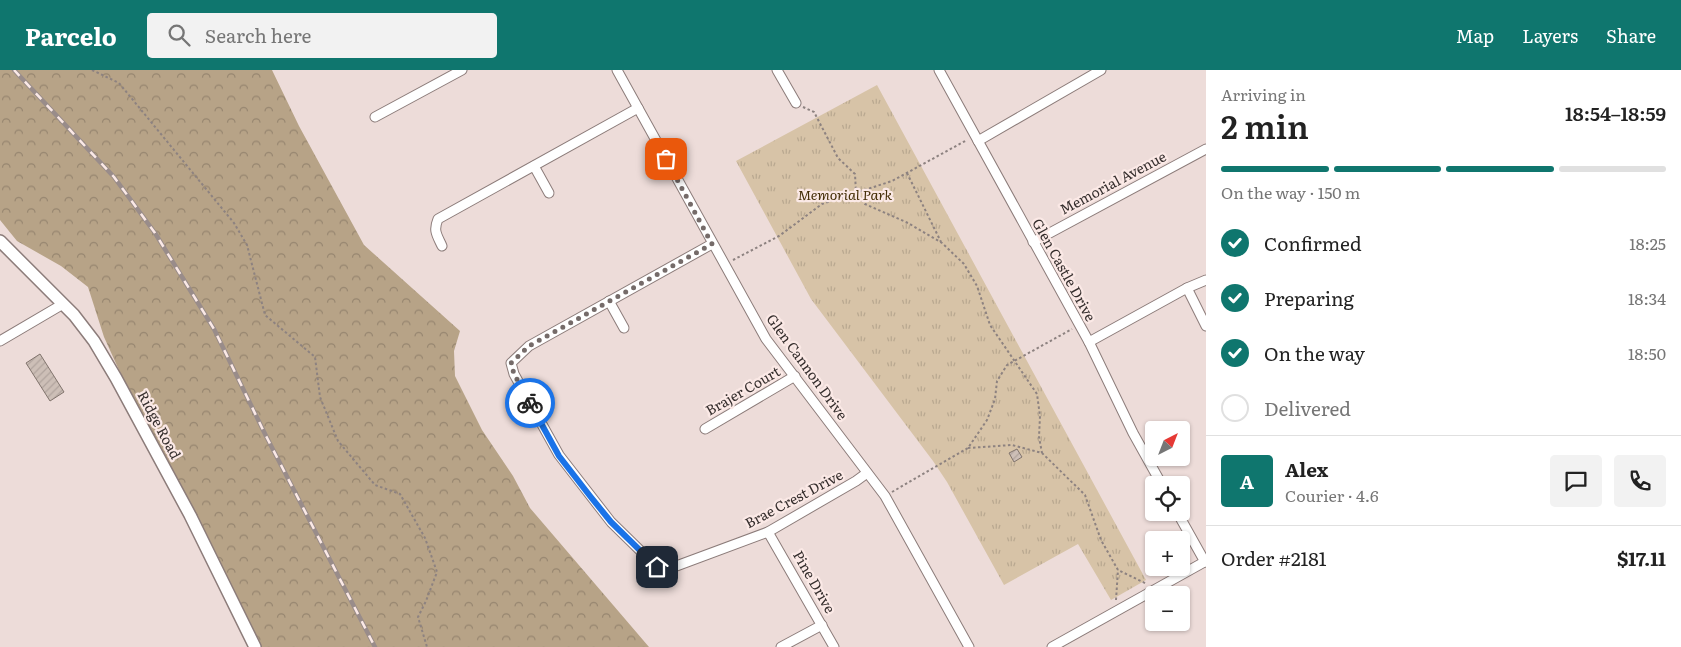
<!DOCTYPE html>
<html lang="en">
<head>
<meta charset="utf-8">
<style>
	:root { --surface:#fff; --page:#f2f2f2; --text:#222; --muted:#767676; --line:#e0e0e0; --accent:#0f766e }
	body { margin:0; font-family:Literata,serif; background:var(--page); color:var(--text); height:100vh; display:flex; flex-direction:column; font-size:19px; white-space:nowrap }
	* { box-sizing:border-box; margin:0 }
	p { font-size:16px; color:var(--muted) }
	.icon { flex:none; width:28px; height:28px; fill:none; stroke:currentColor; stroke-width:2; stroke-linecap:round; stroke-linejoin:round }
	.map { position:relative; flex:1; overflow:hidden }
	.details { display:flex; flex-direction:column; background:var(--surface); width:475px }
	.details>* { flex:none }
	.needle { width:32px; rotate:42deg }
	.fabs { position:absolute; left:1145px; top:351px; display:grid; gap:10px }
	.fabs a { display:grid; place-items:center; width:45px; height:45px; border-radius:5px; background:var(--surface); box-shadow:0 1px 4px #0004; font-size:25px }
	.pin { position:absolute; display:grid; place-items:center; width:42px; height:42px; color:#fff; margin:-21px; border-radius:10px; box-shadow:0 2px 8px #0006 }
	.courier { position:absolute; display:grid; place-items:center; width:50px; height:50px; margin:-25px; border:4px solid #1a73e8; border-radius:50%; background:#fff; color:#222; box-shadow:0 1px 6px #0007 }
	.headline em { font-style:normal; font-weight:600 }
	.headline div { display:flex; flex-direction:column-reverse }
	.headline { display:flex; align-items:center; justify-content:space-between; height:85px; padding:0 15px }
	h1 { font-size:32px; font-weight:600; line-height:38px }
	.bar { display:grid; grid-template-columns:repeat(4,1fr); gap:8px 5px; align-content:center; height:60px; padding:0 15px }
	.bar i { height:6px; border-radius:4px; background:var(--line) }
	.bar .active { background:var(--accent) }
	.bar p { grid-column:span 4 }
	.line { display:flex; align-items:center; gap:12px; padding:0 15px; border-top:1px solid var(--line) }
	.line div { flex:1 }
	.round { display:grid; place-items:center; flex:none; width:52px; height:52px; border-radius:5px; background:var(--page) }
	ol { padding:0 15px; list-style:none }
	li { display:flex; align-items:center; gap:15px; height:55px }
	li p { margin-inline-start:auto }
	li .icon { padding:5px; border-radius:50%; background:var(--accent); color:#fff; stroke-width:4 }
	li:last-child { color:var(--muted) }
	li i { width:28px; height:28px; border:2px solid var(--line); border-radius:50% }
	header { display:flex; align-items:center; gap:30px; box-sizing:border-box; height:70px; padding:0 25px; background:var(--accent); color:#fff }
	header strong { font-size:24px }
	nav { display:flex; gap:28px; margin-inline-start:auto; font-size:18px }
	.search { width:350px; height:45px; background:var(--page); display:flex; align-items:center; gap:12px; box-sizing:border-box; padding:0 18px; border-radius:5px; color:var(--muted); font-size:19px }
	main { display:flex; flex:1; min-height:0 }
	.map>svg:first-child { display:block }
	.forest { fill:url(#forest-crowns) }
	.park { fill:url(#park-tufts) }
	.building { fill:url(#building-hatch); stroke:#81746d }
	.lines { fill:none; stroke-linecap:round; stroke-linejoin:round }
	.minor-casing { stroke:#8c7c7a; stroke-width:11 }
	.major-casing { stroke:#8c7c7a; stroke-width:14 }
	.path { stroke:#8d8280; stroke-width:2; stroke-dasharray:2.5 2.5; stroke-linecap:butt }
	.minor { stroke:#fff; stroke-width:9 }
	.major { stroke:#fff; stroke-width:11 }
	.rail-casing { stroke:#998c8a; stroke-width:4.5 }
	.rail { stroke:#fbe9e6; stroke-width:2.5; stroke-dasharray:8; stroke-linecap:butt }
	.done { stroke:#756b69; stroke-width:5; stroke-dasharray:0 9 }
	.route { stroke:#1a73e8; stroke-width:6 }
	.labels { text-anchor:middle; stroke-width:4.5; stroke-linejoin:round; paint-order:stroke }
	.street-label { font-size:14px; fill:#352e2d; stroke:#fbe9e6 }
	.park-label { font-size:14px; font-style:italic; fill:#442e07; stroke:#fbe9e6 }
</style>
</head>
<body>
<header>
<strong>Parcelo</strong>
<div class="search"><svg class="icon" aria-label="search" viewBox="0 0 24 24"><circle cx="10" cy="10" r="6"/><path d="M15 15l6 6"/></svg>Search here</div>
<nav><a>Map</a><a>Layers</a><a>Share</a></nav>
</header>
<main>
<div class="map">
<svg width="1206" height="577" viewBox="0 0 1206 577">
	<defs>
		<pattern id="forest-crowns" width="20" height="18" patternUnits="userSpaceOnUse" patternTransform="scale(1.25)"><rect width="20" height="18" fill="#b7a387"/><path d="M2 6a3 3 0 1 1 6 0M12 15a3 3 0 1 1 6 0" fill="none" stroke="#96856f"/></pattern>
		<pattern id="park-tufts" width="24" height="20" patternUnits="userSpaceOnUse" patternTransform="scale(1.25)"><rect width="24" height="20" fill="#d7c3a7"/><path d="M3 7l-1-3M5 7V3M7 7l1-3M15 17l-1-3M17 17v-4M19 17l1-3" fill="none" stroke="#b9a890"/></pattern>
		<pattern id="building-hatch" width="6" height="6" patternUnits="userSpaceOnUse" patternTransform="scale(1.25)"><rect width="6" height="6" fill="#cdbfb7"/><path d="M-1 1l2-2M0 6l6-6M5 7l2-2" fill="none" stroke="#b1a49e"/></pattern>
	</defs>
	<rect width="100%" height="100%" fill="#eddcd9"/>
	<!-- forest -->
	<polygon class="forest" points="0,0 272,0 299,56 364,175 460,261 454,281 455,306 482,360 513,406 530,438 649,577 256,577 147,362 104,267 88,217 61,196 17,171 0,150"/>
	<!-- park -->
	<polygon class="park" points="877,15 1146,510 1111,530 1078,474 1004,515 947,412 933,391 811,229 736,91"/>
	<!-- building -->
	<g class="building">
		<polygon points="40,284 64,322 50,331 26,293"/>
		<polygon points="1017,379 1022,387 1014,392 1009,383"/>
	</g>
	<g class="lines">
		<!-- minor casing -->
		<g class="minor-casing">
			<g id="minor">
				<polyline points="617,0 766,269 885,426 969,577"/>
				<polyline points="777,0 796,33"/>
				<polyline points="939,0 1089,272 1133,363 1162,415"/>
				<polyline points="375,47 462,0"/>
				<polyline points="978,71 1101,0"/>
				<polyline points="534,96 549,123"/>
				<polyline points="1033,172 1206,79"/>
				<polyline points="712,174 529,276 511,293 514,304 559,385 611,452 657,497 671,498 768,462 856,411 867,403"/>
				<path d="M442,176C437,165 433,161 438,149L638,38"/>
				<polyline points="1187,218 1206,256"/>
				<polyline points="609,231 624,258"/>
				<polyline points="0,271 63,234"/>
				<polyline points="1089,272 1187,218 1206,210"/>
				<polyline points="705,359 795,306"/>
				<polyline points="1177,442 1205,492"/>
				<polyline points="768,462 834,577"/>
				<polyline points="781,577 822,555"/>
				<polyline points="1052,577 1206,491"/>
			</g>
		</g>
		<!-- major casing -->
		<g class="major-casing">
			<polyline id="major" points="0,171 74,245 94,271 116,308 190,445 255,577"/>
		</g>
		<!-- path -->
		<g class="path">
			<polyline points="92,0 119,13 234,153 247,175 265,245 315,287 320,327 338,371 375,415 400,424 425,468 437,502 426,531 418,547 427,577"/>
			<polyline points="803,37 814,42 838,88 855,104 856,123 865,134 908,153 942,173 964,194 977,216 990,255 1037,324 1040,346 1039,367 1042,383"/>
			<polyline points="907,103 941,172"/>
			<polyline points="733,190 779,166 822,134 892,111 967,70"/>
			<polyline points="968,378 1012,375 1042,383 1085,425 1101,470 1118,500 1147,514"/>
			<polyline points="892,422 968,378 987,350 995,329 997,311 1007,295 1072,259"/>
			<polyline points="1116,530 1118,500"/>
		</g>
		<!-- minor -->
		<use href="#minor" class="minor"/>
		<!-- major -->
		<use href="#major" class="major"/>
		<!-- rail casing -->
		<g class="rail-casing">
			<polyline id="rail" points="14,0 114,107 155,163 214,259 266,366 375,577"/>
		</g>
		<!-- rail -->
		<use href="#rail" class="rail"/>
	</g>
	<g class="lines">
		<!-- done -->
		<polyline class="done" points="530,333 514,304 511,293 529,276 712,174 666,89"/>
		<!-- route -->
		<polyline class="route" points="530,333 559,386 590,426 611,452 657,497"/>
	</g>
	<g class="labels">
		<!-- street labels -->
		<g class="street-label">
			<text transform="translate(1113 113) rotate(-28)" y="5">Memorial Avenue</text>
			<text transform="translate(1064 200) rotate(61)" y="5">Glen Castle Drive</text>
			<text transform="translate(807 297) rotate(54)" y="5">Glen Cannon Drive</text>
			<text transform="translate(743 321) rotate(-30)" y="5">Brajer Court</text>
			<text transform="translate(159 355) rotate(62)" y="5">Ridge Road</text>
			<text transform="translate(794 429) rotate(-28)" y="5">Brae Crest Drive</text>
			<text transform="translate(814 512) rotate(60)" y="5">Pine Drive</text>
		</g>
		<!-- park labels -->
		<g class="park-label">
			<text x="845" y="130">Memorial Park</text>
		</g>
	</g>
</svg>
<div class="fabs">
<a><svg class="needle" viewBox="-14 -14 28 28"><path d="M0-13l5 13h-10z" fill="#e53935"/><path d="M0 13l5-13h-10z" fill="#767676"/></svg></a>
<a><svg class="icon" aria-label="locate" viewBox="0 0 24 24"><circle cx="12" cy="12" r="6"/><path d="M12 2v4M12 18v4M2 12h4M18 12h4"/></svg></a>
<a>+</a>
<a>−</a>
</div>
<div class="pin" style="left:666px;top:89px;background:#ea580c"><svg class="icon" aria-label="bag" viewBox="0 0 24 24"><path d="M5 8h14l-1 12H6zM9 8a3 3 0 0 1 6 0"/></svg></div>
<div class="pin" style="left:657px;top:497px;background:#1f2937"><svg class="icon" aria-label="home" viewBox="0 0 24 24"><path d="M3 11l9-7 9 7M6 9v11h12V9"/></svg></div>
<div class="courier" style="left:530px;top:333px"><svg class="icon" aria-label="bike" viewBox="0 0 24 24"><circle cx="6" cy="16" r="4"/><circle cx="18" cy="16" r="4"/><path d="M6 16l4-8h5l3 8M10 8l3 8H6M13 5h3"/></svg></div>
</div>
<section class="details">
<div class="headline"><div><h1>2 min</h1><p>Arriving in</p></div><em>18:54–18:59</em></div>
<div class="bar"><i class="active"></i><i class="active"></i><i class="active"></i><i></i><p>On the way · 150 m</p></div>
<ol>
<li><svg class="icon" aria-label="check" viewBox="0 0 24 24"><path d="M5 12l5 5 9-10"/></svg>Confirmed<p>18:25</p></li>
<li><svg class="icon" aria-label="check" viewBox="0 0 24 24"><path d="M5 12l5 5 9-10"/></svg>Preparing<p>18:34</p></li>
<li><svg class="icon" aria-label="check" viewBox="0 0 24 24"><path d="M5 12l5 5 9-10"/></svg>On the way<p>18:50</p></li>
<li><i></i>Delivered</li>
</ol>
<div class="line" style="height:90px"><b class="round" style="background:var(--accent);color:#fff">A</b><div><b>Alex</b><p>Courier · 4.6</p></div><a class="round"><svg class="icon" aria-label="chat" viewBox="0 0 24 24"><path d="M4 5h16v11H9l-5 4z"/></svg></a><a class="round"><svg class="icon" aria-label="phone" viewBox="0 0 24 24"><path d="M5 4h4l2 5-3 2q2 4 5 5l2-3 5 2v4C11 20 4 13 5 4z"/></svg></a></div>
<div class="line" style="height:65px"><div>Order #2181</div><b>$17.11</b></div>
</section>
</main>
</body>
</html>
